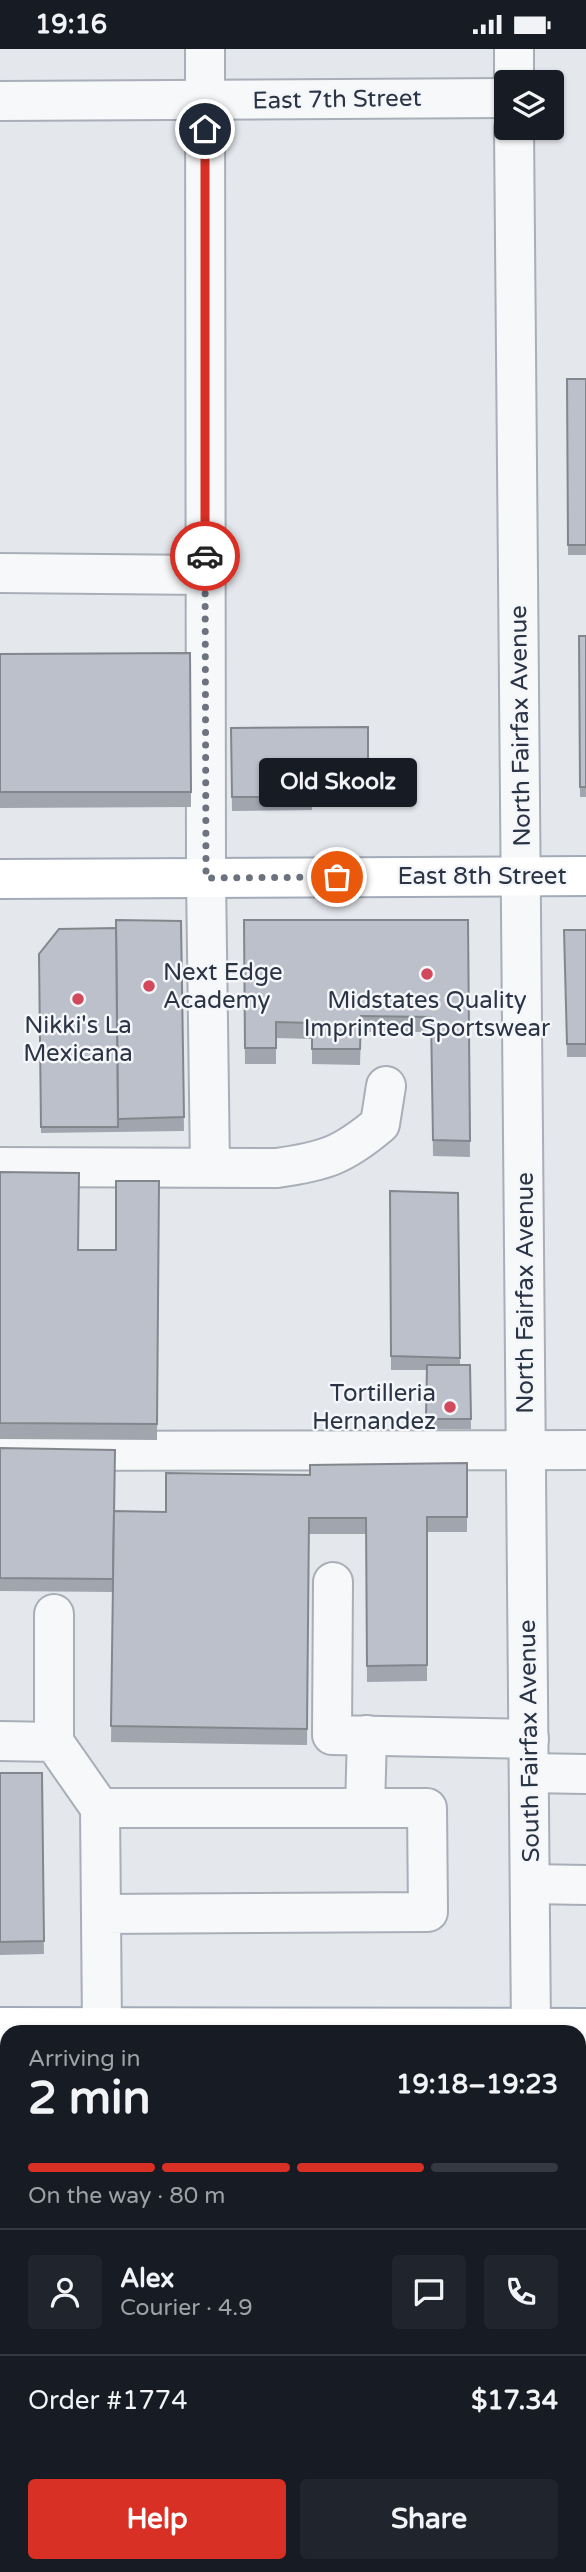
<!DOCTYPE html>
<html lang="en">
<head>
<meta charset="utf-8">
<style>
	:root { --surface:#171b24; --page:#20242c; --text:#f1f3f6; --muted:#9ea1a6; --line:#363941; --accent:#d93025 }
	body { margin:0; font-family:"Varela Round",sans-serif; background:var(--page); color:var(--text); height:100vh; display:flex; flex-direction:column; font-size:26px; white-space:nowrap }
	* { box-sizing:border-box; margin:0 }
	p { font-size:23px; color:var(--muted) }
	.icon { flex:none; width:38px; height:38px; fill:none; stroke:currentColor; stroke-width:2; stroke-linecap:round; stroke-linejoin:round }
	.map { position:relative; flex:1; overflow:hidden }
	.sheet { position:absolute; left:0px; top:1976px; width:586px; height:548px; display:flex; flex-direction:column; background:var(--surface); border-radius:21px 21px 0 0; box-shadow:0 2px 5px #0004 }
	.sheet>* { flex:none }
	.controls { position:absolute; left:494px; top:21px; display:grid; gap:14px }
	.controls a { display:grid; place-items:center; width:70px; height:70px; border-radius:7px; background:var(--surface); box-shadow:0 2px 5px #0004; font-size:35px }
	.pin { position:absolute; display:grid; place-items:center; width:60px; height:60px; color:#fff; margin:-30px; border:4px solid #fff; border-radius:50%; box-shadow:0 2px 7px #0007 }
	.courier { position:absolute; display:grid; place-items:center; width:70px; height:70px; margin:-35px; border:5px solid #d93025; border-radius:50%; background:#fff; color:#222; box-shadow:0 2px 9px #0007 }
	.bubble { position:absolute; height:49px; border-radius:7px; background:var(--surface); box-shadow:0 2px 5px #0004; font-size:23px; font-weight:700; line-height:49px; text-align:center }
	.overview em { font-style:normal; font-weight:700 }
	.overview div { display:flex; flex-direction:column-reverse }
	.overview { display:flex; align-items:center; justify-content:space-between; height:119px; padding:0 28px }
	h1 { font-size:46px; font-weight:700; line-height:52px }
	.bar { display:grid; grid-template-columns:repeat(4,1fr); gap:10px 7px; align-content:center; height:84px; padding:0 28px }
	.bar i { height:9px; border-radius:5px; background:var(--line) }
	.bar .on { background:var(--accent) }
	.bar p { grid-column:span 4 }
	.line { display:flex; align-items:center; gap:18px; padding:0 28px; border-top:2px solid var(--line) }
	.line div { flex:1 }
	.round { display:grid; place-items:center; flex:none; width:74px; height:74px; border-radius:7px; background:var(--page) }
	.action { display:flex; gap:14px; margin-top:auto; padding:14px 28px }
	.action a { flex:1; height:80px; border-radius:7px; background:var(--accent); color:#fff; font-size:28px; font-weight:700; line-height:80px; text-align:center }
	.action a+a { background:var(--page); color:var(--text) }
	.status { display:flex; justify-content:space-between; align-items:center; height:49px; padding:0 35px; background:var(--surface); direction:ltr }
	.status svg { height:19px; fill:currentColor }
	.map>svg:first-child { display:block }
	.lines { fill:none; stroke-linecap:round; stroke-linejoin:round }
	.minor-casing { stroke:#a9aeb7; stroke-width:42 }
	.major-casing { stroke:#a3abb8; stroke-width:42 }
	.minor { stroke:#f7f8fa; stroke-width:38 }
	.major { stroke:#fff; stroke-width:38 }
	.wall { fill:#a1a5ae }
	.building { fill:#bbc0ca; stroke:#83868d; stroke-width:2 }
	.done { stroke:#6c737f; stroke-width:7; stroke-dasharray:0 12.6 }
	.route { stroke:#d93025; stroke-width:9 }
	.poi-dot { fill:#d1495b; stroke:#f4f6f9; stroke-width:2.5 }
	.labels { text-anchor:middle; stroke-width:5; stroke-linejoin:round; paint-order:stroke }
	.street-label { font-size:24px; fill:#2b3445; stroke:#f4f6f9 }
	.poi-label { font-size:24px; fill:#2b3445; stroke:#f4f6f9 }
</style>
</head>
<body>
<div class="status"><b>19:16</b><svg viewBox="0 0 49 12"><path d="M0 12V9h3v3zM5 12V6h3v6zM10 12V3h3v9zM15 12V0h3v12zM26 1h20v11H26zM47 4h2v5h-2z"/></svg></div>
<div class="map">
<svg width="586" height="2523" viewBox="0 0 586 2523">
	<rect width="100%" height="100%" fill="#e4e7ec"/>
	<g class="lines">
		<!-- minor casing -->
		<g class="minor-casing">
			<g id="minor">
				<polyline points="205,0 206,829 210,1118"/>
				<polyline points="514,0 514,33"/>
				<polyline points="0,52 506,49"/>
				<polyline points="514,79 531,1983"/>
				<polyline points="0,524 205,526"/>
				<path d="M0,1118L277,1119C325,1112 342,1107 380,1075L386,1037"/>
				<polyline points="0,1402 586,1401"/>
				<polyline points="333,1533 332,1686 529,1690"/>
				<polyline points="54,1565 54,1693"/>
				<polyline points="0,1692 54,1693 100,1759"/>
				<polyline points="529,1724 586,1725"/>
				<polyline points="365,1759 367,1686"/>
				<polyline points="530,1835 586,1836"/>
				<polyline points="102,1865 428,1863 427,1759 100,1759 102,1978"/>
				<polyline points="538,2516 538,2523"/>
			</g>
		</g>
		<!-- major casing -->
		<g class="major-casing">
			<g id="major">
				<polyline points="0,830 586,827"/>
				<polyline points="0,1978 586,1979"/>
			</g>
		</g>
		<!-- minor -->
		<use href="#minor" class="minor"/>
		<!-- major -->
		<use href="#major" class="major"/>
	</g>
	<!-- wall -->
	<g class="wall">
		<polygon points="567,330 586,330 586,506 568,506"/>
		<polygon points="579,587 586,587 586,748 580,748"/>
		<polygon points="190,604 191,758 0,759 0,605"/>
		<polygon points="368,678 368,758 339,758 339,725 312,725 312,761 232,762 231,679"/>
		<polygon points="244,871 468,871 470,1108 433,1107 431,983 361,983 360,1016 312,1015 312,990 276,989 276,1015 245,1015"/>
		<polygon points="181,872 184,1082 41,1084 39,905 116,879"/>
		<polygon points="564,881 586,881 586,1008 567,1008"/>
		<polygon points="0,1123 78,1201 116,1201 159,1132 157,1391 0,1390"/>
		<polygon points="390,1142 458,1144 460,1316 470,1316 471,1380 426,1380 427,1321 391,1321"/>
		<polygon points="0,1399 114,1462 166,1463 310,1426 467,1414 467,1483 427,1483 427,1632 367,1633 366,1485 309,1485 307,1696 111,1693 113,1543 0,1542"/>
		<polygon points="0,1724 42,1724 44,1905 0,1906"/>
	</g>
	<!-- building -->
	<g class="building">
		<polygon points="567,330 586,330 586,496 568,496"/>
		<polygon points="579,587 586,587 586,738 580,738"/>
		<polygon points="190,604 191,743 0,743 0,605"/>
		<polygon points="368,678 368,744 339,745 339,712 312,712 312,748 232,748 231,679"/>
		<polygon points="116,871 181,872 184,1068 118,1070"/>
		<polygon points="244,871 468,871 470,1092 433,1091 431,968 361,967 360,1000 312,1000 312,974 276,973 276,999 245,999"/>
		<polygon points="116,879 118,1078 41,1078 39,905 59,880"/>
		<polygon points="564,881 586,881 586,995 567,995"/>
		<polygon points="0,1123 79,1124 78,1201 116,1201 116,1132 159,1132 157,1375 0,1374"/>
		<polygon points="390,1142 458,1144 460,1309 391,1307"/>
		<polygon points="427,1316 470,1316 471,1370 426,1370"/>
		<polygon points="0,1399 115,1401 113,1530 0,1529"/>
		<polygon points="467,1414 467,1468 427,1468 427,1616 367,1617 366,1469 309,1469 307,1680 111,1677 114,1462 166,1463 166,1424 310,1426 310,1416"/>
		<polygon points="0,1724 42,1724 44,1892 0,1893"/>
	</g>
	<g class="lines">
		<!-- done -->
		<polyline class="done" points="205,507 206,829 337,828"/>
		<!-- route -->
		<polyline class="route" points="205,80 205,507"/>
	</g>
	<!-- markers -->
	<g class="poi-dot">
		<circle cx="427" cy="925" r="7"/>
		<circle cx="149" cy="937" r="7"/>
		<circle cx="78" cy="950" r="7"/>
		<circle cx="450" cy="1358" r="7"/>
	</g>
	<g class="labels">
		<!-- street labels -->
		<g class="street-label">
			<text transform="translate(337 50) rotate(-1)" y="8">East 7th Street</text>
			<text transform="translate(520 677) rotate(-91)" y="8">North Fairfax Avenue</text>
			<text x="482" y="835">East 8th Street</text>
			<text transform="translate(525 1244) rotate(-90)" y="8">North Fairfax Avenue</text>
			<text transform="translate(529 1692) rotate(-91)" y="8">South Fairfax Avenue</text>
		</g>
		<!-- poi labels -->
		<g class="poi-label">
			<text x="163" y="931" text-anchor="start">Next Edge<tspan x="163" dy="28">Academy</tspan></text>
			<text x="427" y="959">Midstates Quality<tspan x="427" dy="28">Imprinted Sportswear</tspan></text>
			<text x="78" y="984">Nikki's La<tspan x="78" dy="28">Mexicana</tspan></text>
			<text x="436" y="1352" text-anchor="end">Tortilleria<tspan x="436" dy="28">Hernandez</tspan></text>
		</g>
	</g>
</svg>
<div class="controls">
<a><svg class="icon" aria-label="layers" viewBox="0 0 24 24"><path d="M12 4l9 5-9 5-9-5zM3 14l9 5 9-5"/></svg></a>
</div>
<div class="pin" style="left:337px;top:828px;background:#ea580c"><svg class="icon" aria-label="bag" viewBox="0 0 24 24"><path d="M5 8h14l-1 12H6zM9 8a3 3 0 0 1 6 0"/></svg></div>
<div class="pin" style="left:205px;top:80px;background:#1f2937"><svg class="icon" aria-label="home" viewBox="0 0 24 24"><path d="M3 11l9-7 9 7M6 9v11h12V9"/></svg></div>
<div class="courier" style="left:205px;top:507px"><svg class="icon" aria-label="car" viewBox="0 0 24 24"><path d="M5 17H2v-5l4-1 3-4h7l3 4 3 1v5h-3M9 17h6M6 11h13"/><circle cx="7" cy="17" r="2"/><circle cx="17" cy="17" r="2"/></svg></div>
<div class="bubble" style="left:259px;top:709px;width:158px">Old Skoolz</div>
<section class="sheet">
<div class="overview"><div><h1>2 min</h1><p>Arriving in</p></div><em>19:18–19:23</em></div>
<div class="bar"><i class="on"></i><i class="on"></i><i class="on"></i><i></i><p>On the way · 80 m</p></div>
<div class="line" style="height:126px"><a class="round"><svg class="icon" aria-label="person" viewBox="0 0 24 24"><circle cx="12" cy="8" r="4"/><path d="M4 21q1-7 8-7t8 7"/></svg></a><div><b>Alex</b><p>Courier · 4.9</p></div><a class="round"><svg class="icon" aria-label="chat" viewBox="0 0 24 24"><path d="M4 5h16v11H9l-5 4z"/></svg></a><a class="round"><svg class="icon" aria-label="phone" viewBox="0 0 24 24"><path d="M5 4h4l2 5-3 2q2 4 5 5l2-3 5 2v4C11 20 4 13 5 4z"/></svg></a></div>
<div class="line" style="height:91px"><div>Order #1774</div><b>$17.34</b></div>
<div class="action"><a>Help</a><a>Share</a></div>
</section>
</div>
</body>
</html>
